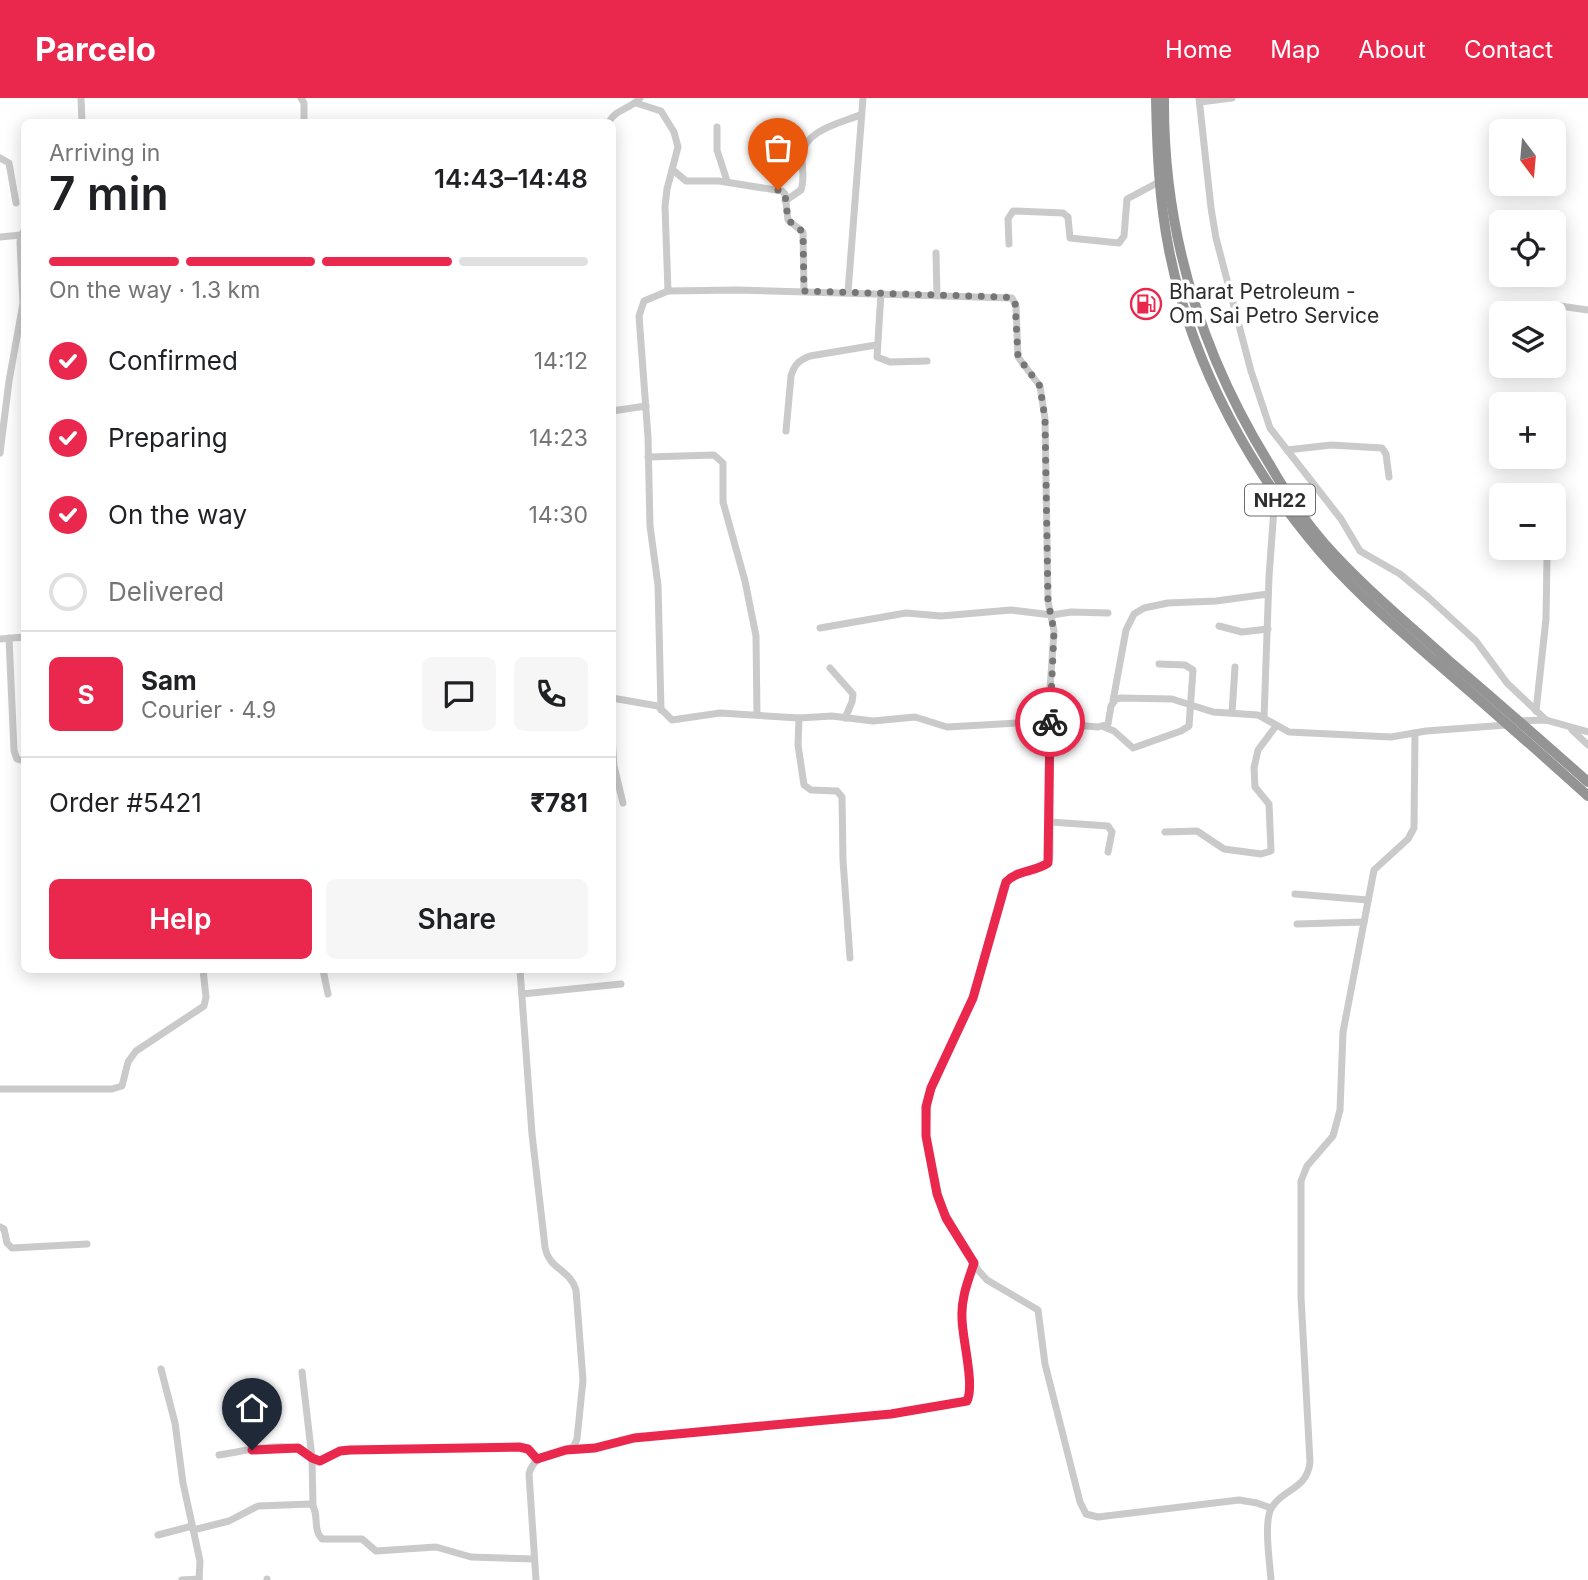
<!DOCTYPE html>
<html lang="en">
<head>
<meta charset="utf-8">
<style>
	:root { --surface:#fff; --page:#f6f6f6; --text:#202124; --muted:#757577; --line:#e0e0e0; --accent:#ea284e }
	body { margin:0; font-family:Inter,sans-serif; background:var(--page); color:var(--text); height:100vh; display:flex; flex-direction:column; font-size:26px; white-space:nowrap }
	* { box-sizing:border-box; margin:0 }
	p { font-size:23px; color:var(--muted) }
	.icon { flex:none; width:38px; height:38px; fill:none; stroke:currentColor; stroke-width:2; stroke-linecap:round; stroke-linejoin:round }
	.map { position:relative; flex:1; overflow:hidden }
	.drawer { position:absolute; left:21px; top:21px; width:595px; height:854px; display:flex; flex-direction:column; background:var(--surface); border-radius:10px; box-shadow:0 4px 18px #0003 }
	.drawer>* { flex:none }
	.needle { width:46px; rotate:164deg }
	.fabs { position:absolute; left:1489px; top:21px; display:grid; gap:14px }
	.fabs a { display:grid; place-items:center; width:77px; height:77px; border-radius:10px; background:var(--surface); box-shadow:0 4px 18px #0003; font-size:35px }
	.pin { position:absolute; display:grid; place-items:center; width:60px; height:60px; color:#fff; margin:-72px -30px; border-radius:50% 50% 50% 0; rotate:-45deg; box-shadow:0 0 7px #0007 }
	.pin .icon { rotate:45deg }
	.courier { position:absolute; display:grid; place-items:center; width:70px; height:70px; margin:-35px; border:5px solid #ea284e; border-radius:50%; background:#fff; color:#222; box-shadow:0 2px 9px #0007 }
	.overview em { font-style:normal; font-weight:600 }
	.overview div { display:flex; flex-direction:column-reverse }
	.overview { display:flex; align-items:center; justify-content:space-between; height:119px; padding:0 28px }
	h1 { font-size:46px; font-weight:600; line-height:52px }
	.bar { display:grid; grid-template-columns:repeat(4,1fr); gap:10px 7px; align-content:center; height:84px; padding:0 28px }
	.bar i { height:9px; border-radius:5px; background:var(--line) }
	.bar .on { background:var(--accent) }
	.bar p { grid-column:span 4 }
	.line { display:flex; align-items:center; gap:18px; padding:0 28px; border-top:2px solid var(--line) }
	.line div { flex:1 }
	.round { display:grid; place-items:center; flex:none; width:74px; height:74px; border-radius:10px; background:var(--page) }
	ol { padding:0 28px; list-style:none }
	li { display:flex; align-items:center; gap:21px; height:77px }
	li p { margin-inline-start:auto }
	li .icon { padding:7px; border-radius:50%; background:var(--accent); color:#fff; stroke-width:4 }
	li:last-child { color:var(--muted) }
	li i { width:38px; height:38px; border:4px solid var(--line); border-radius:50% }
	.primary-button { display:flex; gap:14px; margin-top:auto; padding:14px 28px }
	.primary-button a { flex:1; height:80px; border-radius:10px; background:var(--accent); color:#fff; font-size:28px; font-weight:600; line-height:80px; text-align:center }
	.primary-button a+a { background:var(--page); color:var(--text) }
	header { display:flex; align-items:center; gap:42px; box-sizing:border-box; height:98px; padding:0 35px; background:var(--accent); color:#fff }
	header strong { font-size:33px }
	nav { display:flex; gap:38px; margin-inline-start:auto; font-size:24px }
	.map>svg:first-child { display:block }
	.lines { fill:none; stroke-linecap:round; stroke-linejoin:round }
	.minor { stroke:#cacaca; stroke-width:7 }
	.highway { stroke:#949494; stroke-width:10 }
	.done { stroke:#767676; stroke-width:7; stroke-dasharray:0 12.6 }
	.route { stroke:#ea284e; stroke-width:9 }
	.labels { text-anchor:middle; stroke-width:7; stroke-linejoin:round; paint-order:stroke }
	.shield { fill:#fff; stroke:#6c6c6c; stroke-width:2 }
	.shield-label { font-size:19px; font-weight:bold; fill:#2d2d2d }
	.poi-label { font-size:21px; fill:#2d2d2d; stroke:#fff; text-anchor:start }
</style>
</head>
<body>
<header>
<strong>Parcelo</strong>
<nav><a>Home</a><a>Map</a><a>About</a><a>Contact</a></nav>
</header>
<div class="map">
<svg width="1588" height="1482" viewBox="0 0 1588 1482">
	<rect width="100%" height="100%" fill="#fff"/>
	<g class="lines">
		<!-- minor -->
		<g class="minor">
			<polyline points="81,0 82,24"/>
			<polyline points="301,0 304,5 304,24"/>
			<polyline points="1199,0 1211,110 1216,140 1251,273 1270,330 1341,421 1360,453 1400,476 1429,500 1476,543 1507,585 1546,622"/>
			<polyline points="1200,4 1232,0"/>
			<polyline points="636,5 661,13 674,34 678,49 667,91 665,109 668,193"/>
			<path d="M609,24C615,11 631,11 640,0"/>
			<polyline points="717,29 717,52 727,83"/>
			<polyline points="0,60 9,65 16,105"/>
			<polyline points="673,72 686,83 719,83 782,93 785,96 788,122 803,134 804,193"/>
			<path d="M785,103L801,92C805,81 802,69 802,58C804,32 841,25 860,17"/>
			<polyline points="0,139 21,137"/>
			<polyline points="1009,146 1008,121 1013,113 1063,115 1068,119 1070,140 1119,145 1124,138 1127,101 1159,84"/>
			<polyline points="936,155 937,197"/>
			<polyline points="848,194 863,0"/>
			<polyline points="881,195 877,259 890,264 927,263"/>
			<polyline points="1560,208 1588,212"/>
			<polyline points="612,313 646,308"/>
			<path d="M786,333L791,278C794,267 799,262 810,258L876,247"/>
			<polyline points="1287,352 1331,347 1382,350 1386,356 1389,379"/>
			<polyline points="0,355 9,283 23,205 20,144 21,137 24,133"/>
			<polyline points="648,359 714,357 723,365 723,404 745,483 756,538 757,617"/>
			<polyline points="1511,453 1541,454 1547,459 1546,521 1536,613"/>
			<polyline points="1219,528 1242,534 1268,531"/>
			<polyline points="820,530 906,515 941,518 1011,512 1052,517 1071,514 1108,515"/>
			<polyline points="9,540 14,653 17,661 24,663"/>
			<polyline points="0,541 24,539"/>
			<polyline points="830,570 853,596 852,604 845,620"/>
			<polyline points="612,600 658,608 672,622 720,615 799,620 832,618 873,623 915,619 947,629 1038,624 1098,629 1108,626 1111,608 1116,601 1121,600 1172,601 1213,614 1258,617 1289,634 1391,639 1426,633 1507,627"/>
			<polyline points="1113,603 1126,532 1134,516 1144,510 1168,505 1216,503 1268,496"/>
			<path d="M661,612L658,487L650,428L648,339L639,218L644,203L668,193L737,192L1012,200L1016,208L1018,259L1040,288L1045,321L1048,503L1054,533L1050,591V759L1048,765C1034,776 1012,771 1003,789L973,900L928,999L926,1038L941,1108L978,1172L987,1182L1038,1212L1045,1266L1080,1404L1086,1416L1098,1419L1239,1402L1257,1405L1271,1410"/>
			<polyline points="1232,615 1235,569"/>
			<polyline points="799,620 798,647 804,687 811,692 837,693 842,699 843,762 850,860"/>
			<polyline points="1264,620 1269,479 1275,396"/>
			<polyline points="1518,623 1546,622 1588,634"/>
			<polyline points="1104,629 1114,633 1133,650 1181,633 1189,628 1193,572 1185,567 1159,566"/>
			<polyline points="1572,632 1588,647"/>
			<polyline points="612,640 614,668 623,705"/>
			<polyline points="1050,724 1108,728 1112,734 1108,754"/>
			<polyline points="1165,734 1197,733 1224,751 1261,756 1271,753 1269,706 1255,689 1254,670 1258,652 1276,628"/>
			<polyline points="1295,796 1368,802"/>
			<polyline points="1297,826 1364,824"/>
			<polyline points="323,872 328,896"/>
			<path d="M520,872L532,1036L545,1149C549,1172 570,1171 576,1192L583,1282L577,1341L574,1348C557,1358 534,1354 529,1376L536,1482"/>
			<polyline points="522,896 621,886"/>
			<polyline points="0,991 112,991 122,988 128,964 136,953 204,908 206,899 203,872"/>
			<polyline points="0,1129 4,1131 7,1145 12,1150 87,1146"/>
			<polyline points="161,1271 175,1325 183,1385 200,1463 199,1482"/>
			<polyline points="302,1274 312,1360 313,1408"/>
			<polyline points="238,1290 252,1352"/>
			<path d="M570,1352L595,1350L634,1340L891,1316L967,1303C975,1287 962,1240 962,1220C961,1200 968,1183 974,1165"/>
			<path d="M219,1357C244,1353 272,1346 296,1350C306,1352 311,1361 320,1363L340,1353L350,1352L519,1349L528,1351L537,1361"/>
			<path d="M193,1432L229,1423L258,1408L311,1406C320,1415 312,1431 322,1441H362L376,1453L436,1449L471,1459L534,1461"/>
			<polyline points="158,1437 192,1428"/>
			<polyline points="182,1482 199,1481"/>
			<polyline points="267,1482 267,1481"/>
			<path d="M1271,1482C1270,1466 1263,1422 1272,1409C1284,1390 1307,1392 1310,1364L1301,1199V1083L1307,1068L1333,1038L1340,1012L1343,934L1374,772L1408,741L1414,730L1415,635"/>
		</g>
		<!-- highway -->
		<g class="highway">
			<path d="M1156,0C1157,51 1159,102 1169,152C1192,268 1254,381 1333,468C1365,503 1402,534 1437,565C1488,609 1538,653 1588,698"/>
			<path d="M1164,0C1163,132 1201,256 1270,367C1286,395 1303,421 1324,445C1362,488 1406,524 1448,562C1495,602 1542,643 1588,684"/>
		</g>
	</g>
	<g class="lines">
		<!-- done -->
		<polyline class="done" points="778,92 785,96 788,122 803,134 804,193 1006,199 1015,203 1018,259 1040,288 1045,321 1048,503 1054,533 1050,624"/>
		<!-- route -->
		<path class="route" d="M252,1352L298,1350L312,1360L320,1363L340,1353L350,1352L519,1349L528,1351L537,1361L566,1352L595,1350L634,1340L891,1316L967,1303C975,1287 962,1240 962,1220C961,1200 968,1183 974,1165L946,1120L937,1096L926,1038V1009L931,990L973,900L1006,784C1017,772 1035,774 1048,765L1050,624"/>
	</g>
	<!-- icons -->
	<defs>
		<g id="fuel-ring" transform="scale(1.575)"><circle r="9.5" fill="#fff" stroke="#ea284e" stroke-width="1.5"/><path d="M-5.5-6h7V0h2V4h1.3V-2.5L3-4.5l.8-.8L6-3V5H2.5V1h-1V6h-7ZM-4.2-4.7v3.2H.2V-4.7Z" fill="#ea284e"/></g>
	</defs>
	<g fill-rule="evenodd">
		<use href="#fuel-ring" x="1146" y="206"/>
	</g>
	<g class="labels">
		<!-- shield labels -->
		<rect class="shield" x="1245" y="386.5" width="70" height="31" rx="5"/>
		<g class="shield-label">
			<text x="1280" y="409">NH22</text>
		</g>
		<!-- poi labels -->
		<g class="poi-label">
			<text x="1169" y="201">Bharat Petroleum -<tspan x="1169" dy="24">Om Sai Petro Service</tspan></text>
		</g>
	</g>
</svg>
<div class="fabs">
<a><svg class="needle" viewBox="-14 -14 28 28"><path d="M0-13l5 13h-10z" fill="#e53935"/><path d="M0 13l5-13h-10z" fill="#757577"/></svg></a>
<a><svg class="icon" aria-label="locate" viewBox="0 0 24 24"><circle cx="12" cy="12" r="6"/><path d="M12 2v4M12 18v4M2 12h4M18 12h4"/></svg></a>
<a><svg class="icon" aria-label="layers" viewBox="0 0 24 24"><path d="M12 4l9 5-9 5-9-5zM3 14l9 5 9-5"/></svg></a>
<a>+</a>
<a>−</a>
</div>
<div class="pin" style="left:778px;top:92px;background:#ea580c"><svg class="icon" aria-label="bag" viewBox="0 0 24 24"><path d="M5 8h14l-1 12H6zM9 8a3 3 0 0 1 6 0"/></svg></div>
<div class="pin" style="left:252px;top:1352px;background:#1f2937"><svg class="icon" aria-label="home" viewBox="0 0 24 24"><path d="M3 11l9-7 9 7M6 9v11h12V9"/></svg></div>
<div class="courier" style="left:1050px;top:624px"><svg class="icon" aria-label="bike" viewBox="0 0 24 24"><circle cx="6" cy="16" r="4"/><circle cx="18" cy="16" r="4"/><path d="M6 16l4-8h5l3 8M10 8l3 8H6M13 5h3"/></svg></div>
<section class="drawer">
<div class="overview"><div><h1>7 min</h1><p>Arriving in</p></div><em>14:43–14:48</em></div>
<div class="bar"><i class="on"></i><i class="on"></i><i class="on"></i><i></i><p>On the way · 1.3 km</p></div>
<ol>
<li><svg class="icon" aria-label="check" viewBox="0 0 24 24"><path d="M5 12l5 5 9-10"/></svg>Confirmed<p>14:12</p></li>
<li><svg class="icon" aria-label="check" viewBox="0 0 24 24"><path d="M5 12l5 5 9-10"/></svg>Preparing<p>14:23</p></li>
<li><svg class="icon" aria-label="check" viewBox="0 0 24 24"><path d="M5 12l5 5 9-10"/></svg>On the way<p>14:30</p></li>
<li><i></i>Delivered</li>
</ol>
<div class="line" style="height:126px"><b class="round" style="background:var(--accent);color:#fff">S</b><div><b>Sam</b><p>Courier · 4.9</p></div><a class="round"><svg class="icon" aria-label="chat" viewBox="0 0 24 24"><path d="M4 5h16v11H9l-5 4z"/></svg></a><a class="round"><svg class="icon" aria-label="phone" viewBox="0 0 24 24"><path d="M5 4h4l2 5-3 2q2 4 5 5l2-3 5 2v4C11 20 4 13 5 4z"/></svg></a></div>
<div class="line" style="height:91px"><div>Order #5421</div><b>₹781</b></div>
<div class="primary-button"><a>Help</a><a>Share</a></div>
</section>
</div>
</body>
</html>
